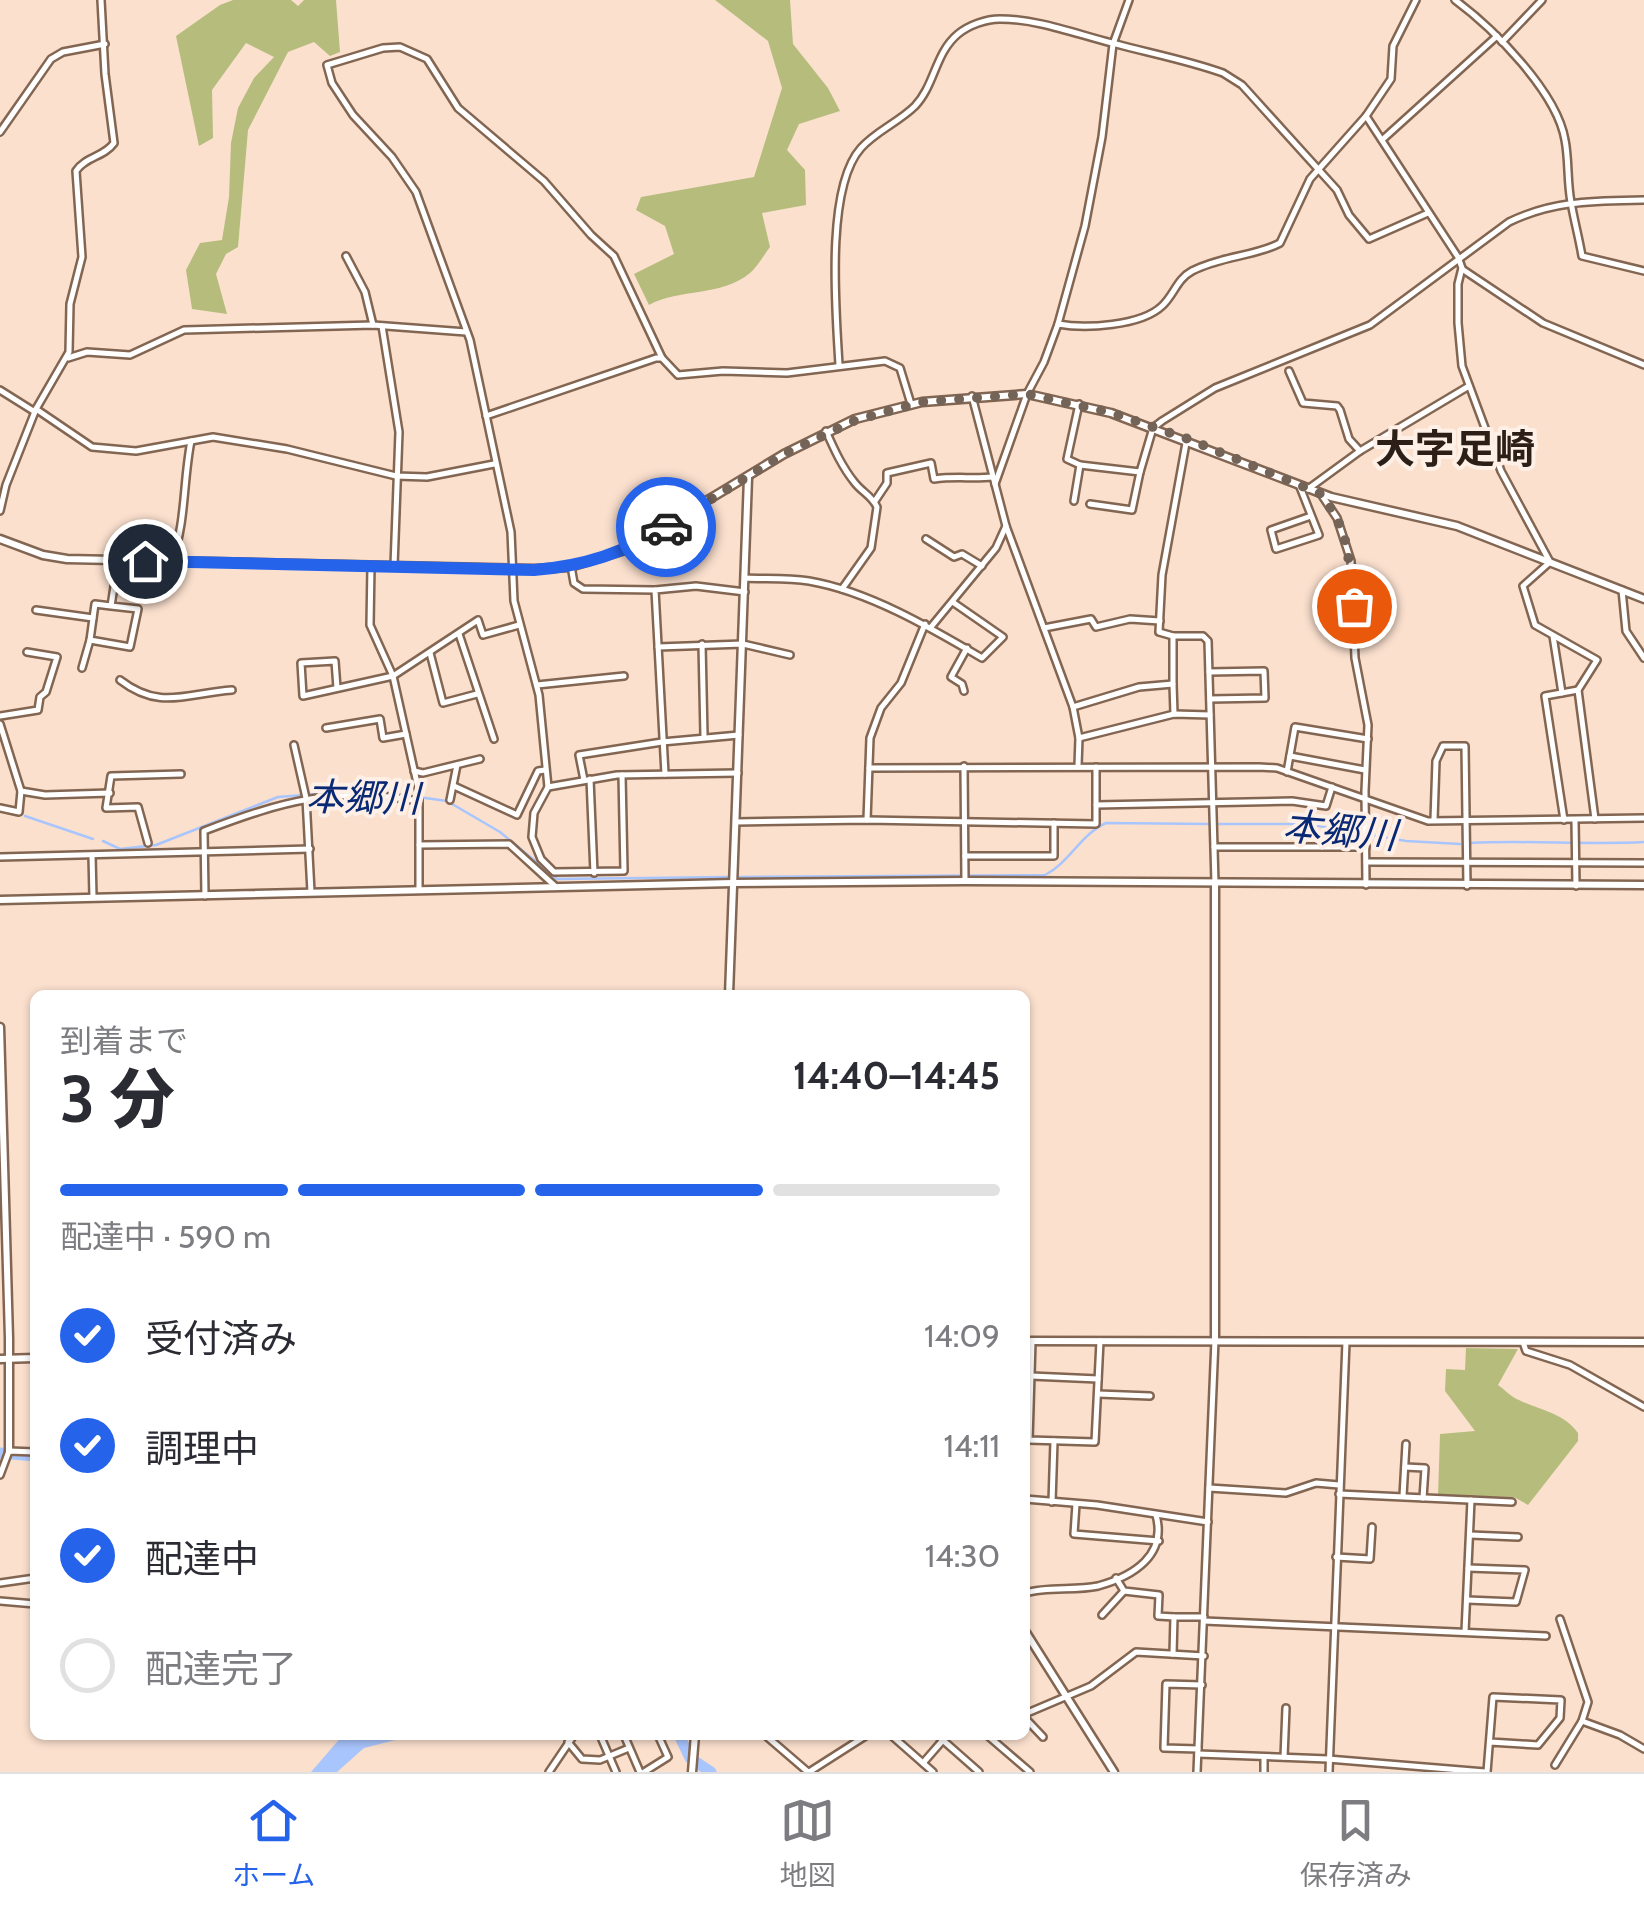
<!DOCTYPE html>
<html lang="ja">
<head>
<meta charset="utf-8">
<style>
	:root { --surface:#fff; --page:#f7f7f7; --text:#2b2b33; --muted:#7c7c81; --line:#e1e1e2; --accent:#2563eb }
	body { margin:0; font-family:Cabin,"Noto Sans JP",sans-serif; background:var(--page); color:var(--text); height:100vh; display:flex; flex-direction:column; font-size:38px; white-space:nowrap }
	* { box-sizing:border-box; margin:0 }
	p { font-size:32px; color:var(--muted) }
	.icon { flex:none; width:55px; height:55px; fill:none; stroke:currentColor; stroke-width:2; stroke-linecap:round; stroke-linejoin:round }
	.map { position:relative; flex:1; overflow:hidden }
	.details { position:absolute; left:30px; top:990px; width:1000px; height:750px; display:flex; flex-direction:column; background:var(--surface); border-radius:15px; box-shadow:0 2px 8px #0004 }
	.details>* { flex:none }
	.pin { position:absolute; display:grid; place-items:center; width:85px; height:85px; color:#fff; margin:-42px; border:5px solid #fff; border-radius:50%; box-shadow:0 2px 10px #0007 }
	.courier { position:absolute; display:grid; place-items:center; width:100px; height:100px; margin:-50px; border:8px solid #2563eb; border-radius:50%; background:#fff; color:#222; box-shadow:0 2px 12px #0007 }
	.summary em { font-style:normal; font-weight:800 }
	.summary div { display:flex; flex-direction:column-reverse }
	.summary { display:flex; align-items:center; justify-content:space-between; height:170px; padding:0 30px }
	h1 { font-size:65px; font-weight:800; line-height:75px }
	.bar { display:grid; grid-template-columns:repeat(4,1fr); gap:15px 10px; align-content:center; height:120px; padding:0 30px }
	.bar i { height:12px; border-radius:8px; background:var(--line) }
	.bar .current { background:var(--accent) }
	.bar p { grid-column:span 4 }
	ol { padding:0 30px; list-style:none }
	li { display:flex; align-items:center; gap:30px; height:110px }
	li p { margin-inline-start:auto }
	li .icon { padding:10px; border-radius:50%; background:var(--accent); color:#fff; stroke-width:4 }
	li:last-child { color:var(--muted) }
	li i { width:55px; height:55px; border:5px solid var(--line); border-radius:50% }
	.tabs { display:flex; justify-content:space-around; align-items:center; height:140px; border-top:2px solid var(--line); background:var(--surface); font-size:28px; color:var(--muted) }
	.tabs a { display:grid; justify-items:center; gap:5px }
	.tabs .current { color:var(--accent) }
	.map>svg:first-child { display:block }
	.green { fill:#b6bd7c }
	.water { fill:#a9c5fd }
	.lines { fill:none; stroke-linecap:round; stroke-linejoin:round }
	.stream { stroke:#a9c5fd; stroke-width:2.5 }
	.river { stroke:#a9c5fd; stroke-width:11 }
	.street-casing { stroke:#836652; stroke-width:10 }
	.secondary-casing { stroke:#836652; stroke-width:11 }
	.street { stroke:#fff; stroke-width:5 }
	.secondary { stroke:#fff; stroke-width:6 }
	.done { stroke:#746357; stroke-width:10; stroke-dasharray:0 18 }
	.route { stroke:#2563eb; stroke-width:12 }
	.labels { text-anchor:middle; stroke-width:8; stroke-linejoin:round; paint-order:stroke }
	.water-label { font-size:38px; font-style:italic; fill:#0a2975; stroke:#fef0e7 }
	.quarter-label { font-size:40px; font-weight:bold; fill:#2b1f17; stroke:#fef0e7 }
</style>
</head>
<body>
<div class="map">
<svg width="1644" height="1772" viewBox="0 0 1644 1772">
	<rect width="100%" height="100%" fill="#fbe0ce"/>
	<!-- green -->
	<g class="green">
		<polygon points="233,0 291,0 298,6 304,0 336,0 340,52 330,56 314,42 288,52 248,130 238,247 226,254 216,274 227,314 192,309 186,270 200,243 222,240 229,197 231,143 238,108 254,78 274,57 246,43 212,90 213,138 199,146 176,36 220,5"/>
		<path d="M715,0H790L793,44L828,88L840,111L799,124L787,150L805,170L806,205L762,213L770,247C764,255 757,267 750,273C721,297 680,288 649,305L634,274L674,254L665,226L636,210L641,197L754,177L782,88L768,41Z"/>
		<path d="M1466,1348L1518,1349L1498,1385C1504,1389 1511,1397 1519,1400C1539,1410 1564,1413 1578,1433V1441L1528,1505L1514,1497L1438,1496L1440,1434L1475,1431L1445,1391L1446,1369L1465,1370Z"/>
	</g>
	<!-- water -->
	<polygon class="water" points="343,1735 415,1735 364,1748 337,1772 311,1772"/>
	<g class="lines">
		<!-- stream -->
		<g class="stream">
			<polyline points="25,816 93,839"/>
			<polyline points="1219,824 1307,824 1406,841 1460,844"/>
			<polyline points="103,841 120,849 156,845 278,797 368,790 447,801 500,832 557,879 728,877"/>
			<path d="M1470,843C1528,840 1586,845 1644,842"/>
			<path d="M739,877L1045,875C1069,863 1081,834 1106,823L1209,824"/>
		</g>
		<!-- river -->
		<g class="river">
			<polyline points="0,1453 35,1456"/>
			<polyline points="679,1735 690,1758 711,1772"/>
		</g>
		<!-- street casing -->
		<g class="street-casing">
			<g id="street">
				<path d="M1455,0C1493,28 1557,92 1565,140C1569,160 1567,182 1571,202C1574,220 1579,238 1582,256L1644,271"/>
				<polyline points="1502,42 1542,0"/>
				<polyline points="1366,116 1458,257 1462,268 1458,284 1458,323 1462,366 1501,471 1550,562 1523,586 1535,625 1597,660 1578,690 1595,819"/>
				<polyline points="0,132 51,59 63,52 105,44"/>
				<polyline points="1382,140 1497,36"/>
				<polyline points="346,256 365,292 373,325"/>
				<polyline points="1462,269 1543,323 1644,365"/>
				<path d="M1058,324C1085,329 1141,326 1162,306C1174,295 1177,279 1192,271C1221,256 1256,256 1280,243L1310,179L1366,116L1391,79L1393,46L1416,0"/>
				<polyline points="382,326 399,432 394,566"/>
				<polyline points="68,358 87,352 130,355 184,330 373,325 466,332"/>
				<path d="M839,365C836,312 825,188 861,148C876,131 899,122 915,106C935,85 935,53 958,34C969,25 986,19 1000,19C1038,19 1076,34 1112,43C1149,53 1187,60 1223,73L1242,85L1337,190L1349,215L1369,239L1428,213"/>
				<polyline points="1289,371 1303,403 1337,406 1340,410 1349,439 1360,451"/>
				<polyline points="0,390 35,412"/>
				<polyline points="972,396 1006,526 1073,707 1079,738 1078,766"/>
				<path d="M1079,404L1067,459L1080,465L1140,472L1153,428L1162,421L1215,388L1370,325L1509,222C1554,200 1596,201 1644,200"/>
				<polyline points="36,409 92,447 136,451 213,437 287,449 396,476 427,477 494,464"/>
				<polyline points="486,416 656,358 662,358 678,375 723,371 787,373 885,361 900,368 911,404"/>
				<path d="M826,431C834,449 842,467 855,483C862,492 872,496 877,507L871,548L842,589"/>
				<polyline points="1186,443 1162,575 1159,632 1173,636 1203,636 1208,641 1215,883"/>
				<polyline points="995,484 1027,394 1044,362 1058,324 1085,226 1102,137 1113,44 1129,0"/>
				<polyline points="1300,487 1319,535 1276,549 1271,530 1311,516"/>
				<polyline points="1308,489 1360,451 1469,386"/>
				<polyline points="1321,494 1337,518 1351,561 1355,658 1368,725 1365,791 1366,885"/>
				<path d="M875,501L887,483V473L931,463L934,479C956,476 972,479 993,477"/>
				<polyline points="1074,501 1080,465"/>
				<polyline points="1090,504 1132,510 1140,472"/>
				<path d="M0,511L6,485L36,409L69,352L70,304L82,257L76,171C85,157 104,157 114,143L105,74L101,0"/>
				<polyline points="926,539 954,557 962,554 982,566"/>
				<path d="M172,560C186,523 183,481 191,441"/>
				<polyline points="371,566 370,625 393,676 419,792 419,890"/>
				<polyline points="571,566 574,583 583,589 655,590"/>
				<path d="M745,578C766,579 788,578 809,581C868,591 931,628 982,658L1003,637L954,603"/>
				<polyline points="1622,590 1626,631 1644,658"/>
				<polyline points="111,606 138,609 130,647 90,640 95,604 111,606 118,561"/>
				<polyline points="36,610 93,618"/>
				<polyline points="931,627 996,548 1006,526"/>
				<polyline points="1044,628 1091,619 1096,627 1130,619 1160,621"/>
				<polyline points="459,634 494,739"/>
				<polyline points="1553,636 1562,693"/>
				<polyline points="702,644 704,736"/>
				<polyline points="658,647 743,644 790,655"/>
				<polyline points="430,653 443,703 477,694"/>
				<polyline points="82,668 90,640"/>
				<polyline points="1209,672 1264,671 1265,698 1210,699"/>
				<path d="M120,680C160,711 187,693 232,690"/>
				<polyline points="1173,684 1174,714"/>
				<polyline points="537,685 624,676"/>
				<polyline points="337,688 335,661 301,663 303,696 393,676 478,620 483,635 519,625"/>
				<polyline points="964,691 962,684 951,677 967,648"/>
				<polyline points="1073,707 1139,687 1173,684 1173,636"/>
				<polyline points="0,716 38,710 40,697 46,692 57,657 27,652"/>
				<polyline points="0,724 21,791 19,812 0,808"/>
				<polyline points="326,728 380,719 383,738 406,734"/>
				<polyline points="1079,738 1174,714 1210,715"/>
				<polyline points="294,745 306,798 311,892"/>
				<polyline points="1290,756 1365,770"/>
				<polyline points="964,766 965,881"/>
				<polyline points="869,768 1259,767 1277,768 1428,821 1644,818"/>
				<polyline points="414,771 423,773 480,759"/>
				<polyline points="1287,772 1295,727 1368,739"/>
				<polyline points="665,774 655,590 696,586 745,592"/>
				<polyline points="622,775 624,871 554,872 541,859 532,837 534,813 548,787 539,695 514,601 511,532 470,340 416,192 392,157 353,115 332,83 327,65 383,48 400,47 427,59 458,108 544,181 591,235 614,256 662,358"/>
				<polyline points="590,779 594,873"/>
				<polyline points="584,780 579,755 662,742 739,735"/>
				<polyline points="454,786 517,815 538,771 545,770"/>
				<polyline points="548,787 617,775 738,773"/>
				<polyline points="21,791 45,795 110,793"/>
				<polyline points="450,800 457,765"/>
				<polyline points="1096,805 1292,801 1326,806 1332,787"/>
				<polyline points="867,820 870,738 881,708 901,683 925,624"/>
				<polyline points="1434,820 1436,761 1443,746 1465,746 1467,886"/>
				<polyline points="1564,820 1545,696 1578,690"/>
				<polyline points="1575,820 1576,886"/>
				<polyline points="736,822 867,820 1096,824 1096,767"/>
				<polyline points="148,843 138,807 106,808 111,776 181,774"/>
				<polyline points="419,845 509,844 555,886"/>
				<polyline points="1214,847 1366,847"/>
				<polyline points="92,855 93,897"/>
				<polyline points="965,856 1054,856 1054,823"/>
				<polyline points="0,857 310,849"/>
				<polyline points="1366,862 1644,863"/>
				<path d="M205,896L204,831C286,800 331,787 419,801"/>
				<polyline points="1032,1341 1029,1440 1095,1442 1100,1341"/>
				<polyline points="1523,1342 1526,1351 1570,1365 1644,1407"/>
				<polyline points="1031,1376 1098,1379"/>
				<polyline points="1098,1394 1150,1396"/>
				<polyline points="1405,1467 1425,1468 1423,1498"/>
				<polyline points="0,1475 9,1451 35,1452"/>
				<polyline points="1209,1488 1286,1493 1316,1483 1339,1485"/>
				<polyline points="1339,1494 1512,1502"/>
				<polyline points="1403,1496 1406,1444"/>
				<polyline points="1025,1499 1097,1505 1208,1522"/>
				<polyline points="1052,1502 1054,1441"/>
				<polyline points="1076,1504 1074,1534 1159,1541"/>
				<polyline points="1470,1535 1518,1537"/>
				<polyline points="1336,1557 1370,1559 1372,1527"/>
				<polyline points="1116,1578 1124,1591 1159,1595 1158,1616 1174,1617 1173,1654"/>
				<polyline points="0,1583 35,1578"/>
				<path d="M1025,1593C1048,1586 1074,1591 1098,1586C1134,1576 1167,1555 1156,1515"/>
				<polyline points="1467,1600 1516,1602 1525,1570 1468,1568"/>
				<polyline points="0,1601 35,1604"/>
				<polyline points="1102,1615 1124,1591"/>
				<polyline points="1174,1617 1204,1617"/>
				<polyline points="1560,1619 1588,1702 1582,1721"/>
				<polyline points="1204,1621 1546,1636"/>
				<polyline points="1465,1632 1471,1500"/>
				<polyline points="1025,1714 1091,1686 1136,1652 1204,1656"/>
				<polyline points="1025,1718 1043,1737"/>
				<polyline points="600,1735 616,1772"/>
				<polyline points="624,1735 640,1772"/>
				<polyline points="765,1735 808,1772"/>
				<polyline points="891,1735 933,1772"/>
				<polyline points="937,1735 979,1772"/>
				<polyline points="987,1735 1030,1772"/>
				<polyline points="568,1742 582,1759 600,1760 629,1748"/>
				<polyline points="1198,1749 1164,1748 1166,1684 1202,1685"/>
				<polyline points="1198,1754 1328,1759 1485,1772"/>
				<polyline points="1284,1757 1286,1708"/>
				<polyline points="923,1763 943,1740"/>
				<polyline points="1555,1765 1582,1721 1620,1735 1644,1749"/>
				<polyline points="549,1772 574,1735"/>
				<polyline points="644,1772 668,1757 658,1735"/>
				<polyline points="809,1772 867,1735"/>
				<polyline points="1197,1772 1215,1340"/>
				<polyline points="1264,1772 1264,1757"/>
				<polyline points="1329,1772 1346,1342"/>
				<polyline points="1487,1772 1493,1697 1561,1700 1560,1718 1538,1745 1490,1742"/>
			</g>
		</g>
		<!-- secondary casing -->
		<g class="secondary-casing">
			<g id="secondary">
				<polyline points="0,539 43,555 67,559 535,569 570,567 625,550 784,454 855,419 922,402 1027,394 1111,413 1331,497 1457,526 1644,599"/>
				<polyline points="1215,883 1215,1340"/>
				<polyline points="0,900 733,883 965,881 1644,885"/>
				<polyline points="729,995 748,478"/>
				<polyline points="0,1027 9,1338 9,1451"/>
				<polyline points="1025,1341 1644,1342"/>
				<polyline points="0,1359 35,1358"/>
				<polyline points="1025,1631 1114,1772"/>
				<polyline points="692,1772 695,1735"/>
			</g>
		</g>
		<!-- street -->
		<use href="#street" class="street"/>
		<!-- secondary -->
		<use href="#secondary" class="secondary"/>
	</g>
	<g class="lines">
		<!-- done -->
		<polyline class="done" points="666,527 784,454 856,420 922,402 1027,394 1112,413 1188,439 1321,494 1337,518 1347,546 1354,606"/>
		<!-- route -->
		<path class="route" d="M145,561L534,570C585,566 623,553 666,527"/>
	</g>
	<g class="labels">
		<!-- water labels -->
		<g class="water-label">
			<text transform="translate(363 798) rotate(1)" y="13">本郷川</text>
			<text transform="translate(1340 831) rotate(5)" y="13">本郷川</text>
		</g>
		<!-- quarter labels -->
		<g class="quarter-label">
			<text x="1455" y="463">大字足崎</text>
		</g>
	</g>
</svg>
<div class="pin" style="left:1354px;top:606px;background:#ea580c"><svg class="icon" aria-label="bag" viewBox="0 0 24 24"><path d="M5 8h14l-1 12H6zM9 8a3 3 0 0 1 6 0"/></svg></div>
<div class="pin" style="left:145px;top:561px;background:#1f2937"><svg class="icon" aria-label="home" viewBox="0 0 24 24"><path d="M3 11l9-7 9 7M6 9v11h12V9"/></svg></div>
<div class="courier" style="left:666px;top:527px"><svg class="icon" aria-label="car" viewBox="0 0 24 24"><path d="M5 17H2v-5l4-1 3-4h7l3 4 3 1v5h-3M9 17h6M6 11h13"/><circle cx="7" cy="17" r="2"/><circle cx="17" cy="17" r="2"/></svg></div>
<section class="details">
<div class="summary"><div><h1>3 分</h1><p>到着まで</p></div><em>14:40–14:45</em></div>
<div class="bar"><i class="current"></i><i class="current"></i><i class="current"></i><i></i><p>配達中 · 590 m</p></div>
<ol>
<li><svg class="icon" aria-label="check" viewBox="0 0 24 24"><path d="M5 12l5 5 9-10"/></svg>受付済み<p>14:09</p></li>
<li><svg class="icon" aria-label="check" viewBox="0 0 24 24"><path d="M5 12l5 5 9-10"/></svg>調理中<p>14:11</p></li>
<li><svg class="icon" aria-label="check" viewBox="0 0 24 24"><path d="M5 12l5 5 9-10"/></svg>配達中<p>14:30</p></li>
<li><i></i>配達完了</li>
</ol>
</section>
</div>
<nav class="tabs">
<a class="current"><svg class="icon" aria-label="home" viewBox="0 0 24 24"><path d="M3 11l9-7 9 7M6 9v11h12V9"/></svg>ホーム</a>
<a><svg class="icon" aria-label="map" viewBox="0 0 24 24"><path d="M3 6l6-2 6 2 6-2v14l-6 2-6-2-6 2zM9 4v14M15 6v14"/></svg>地図</a>
<a><svg class="icon" aria-label="saved" viewBox="0 0 24 24"><path d="M7 4h10v16l-5-4-5 4z"/></svg>保存済み</a>
</nav>
</body>
</html>
